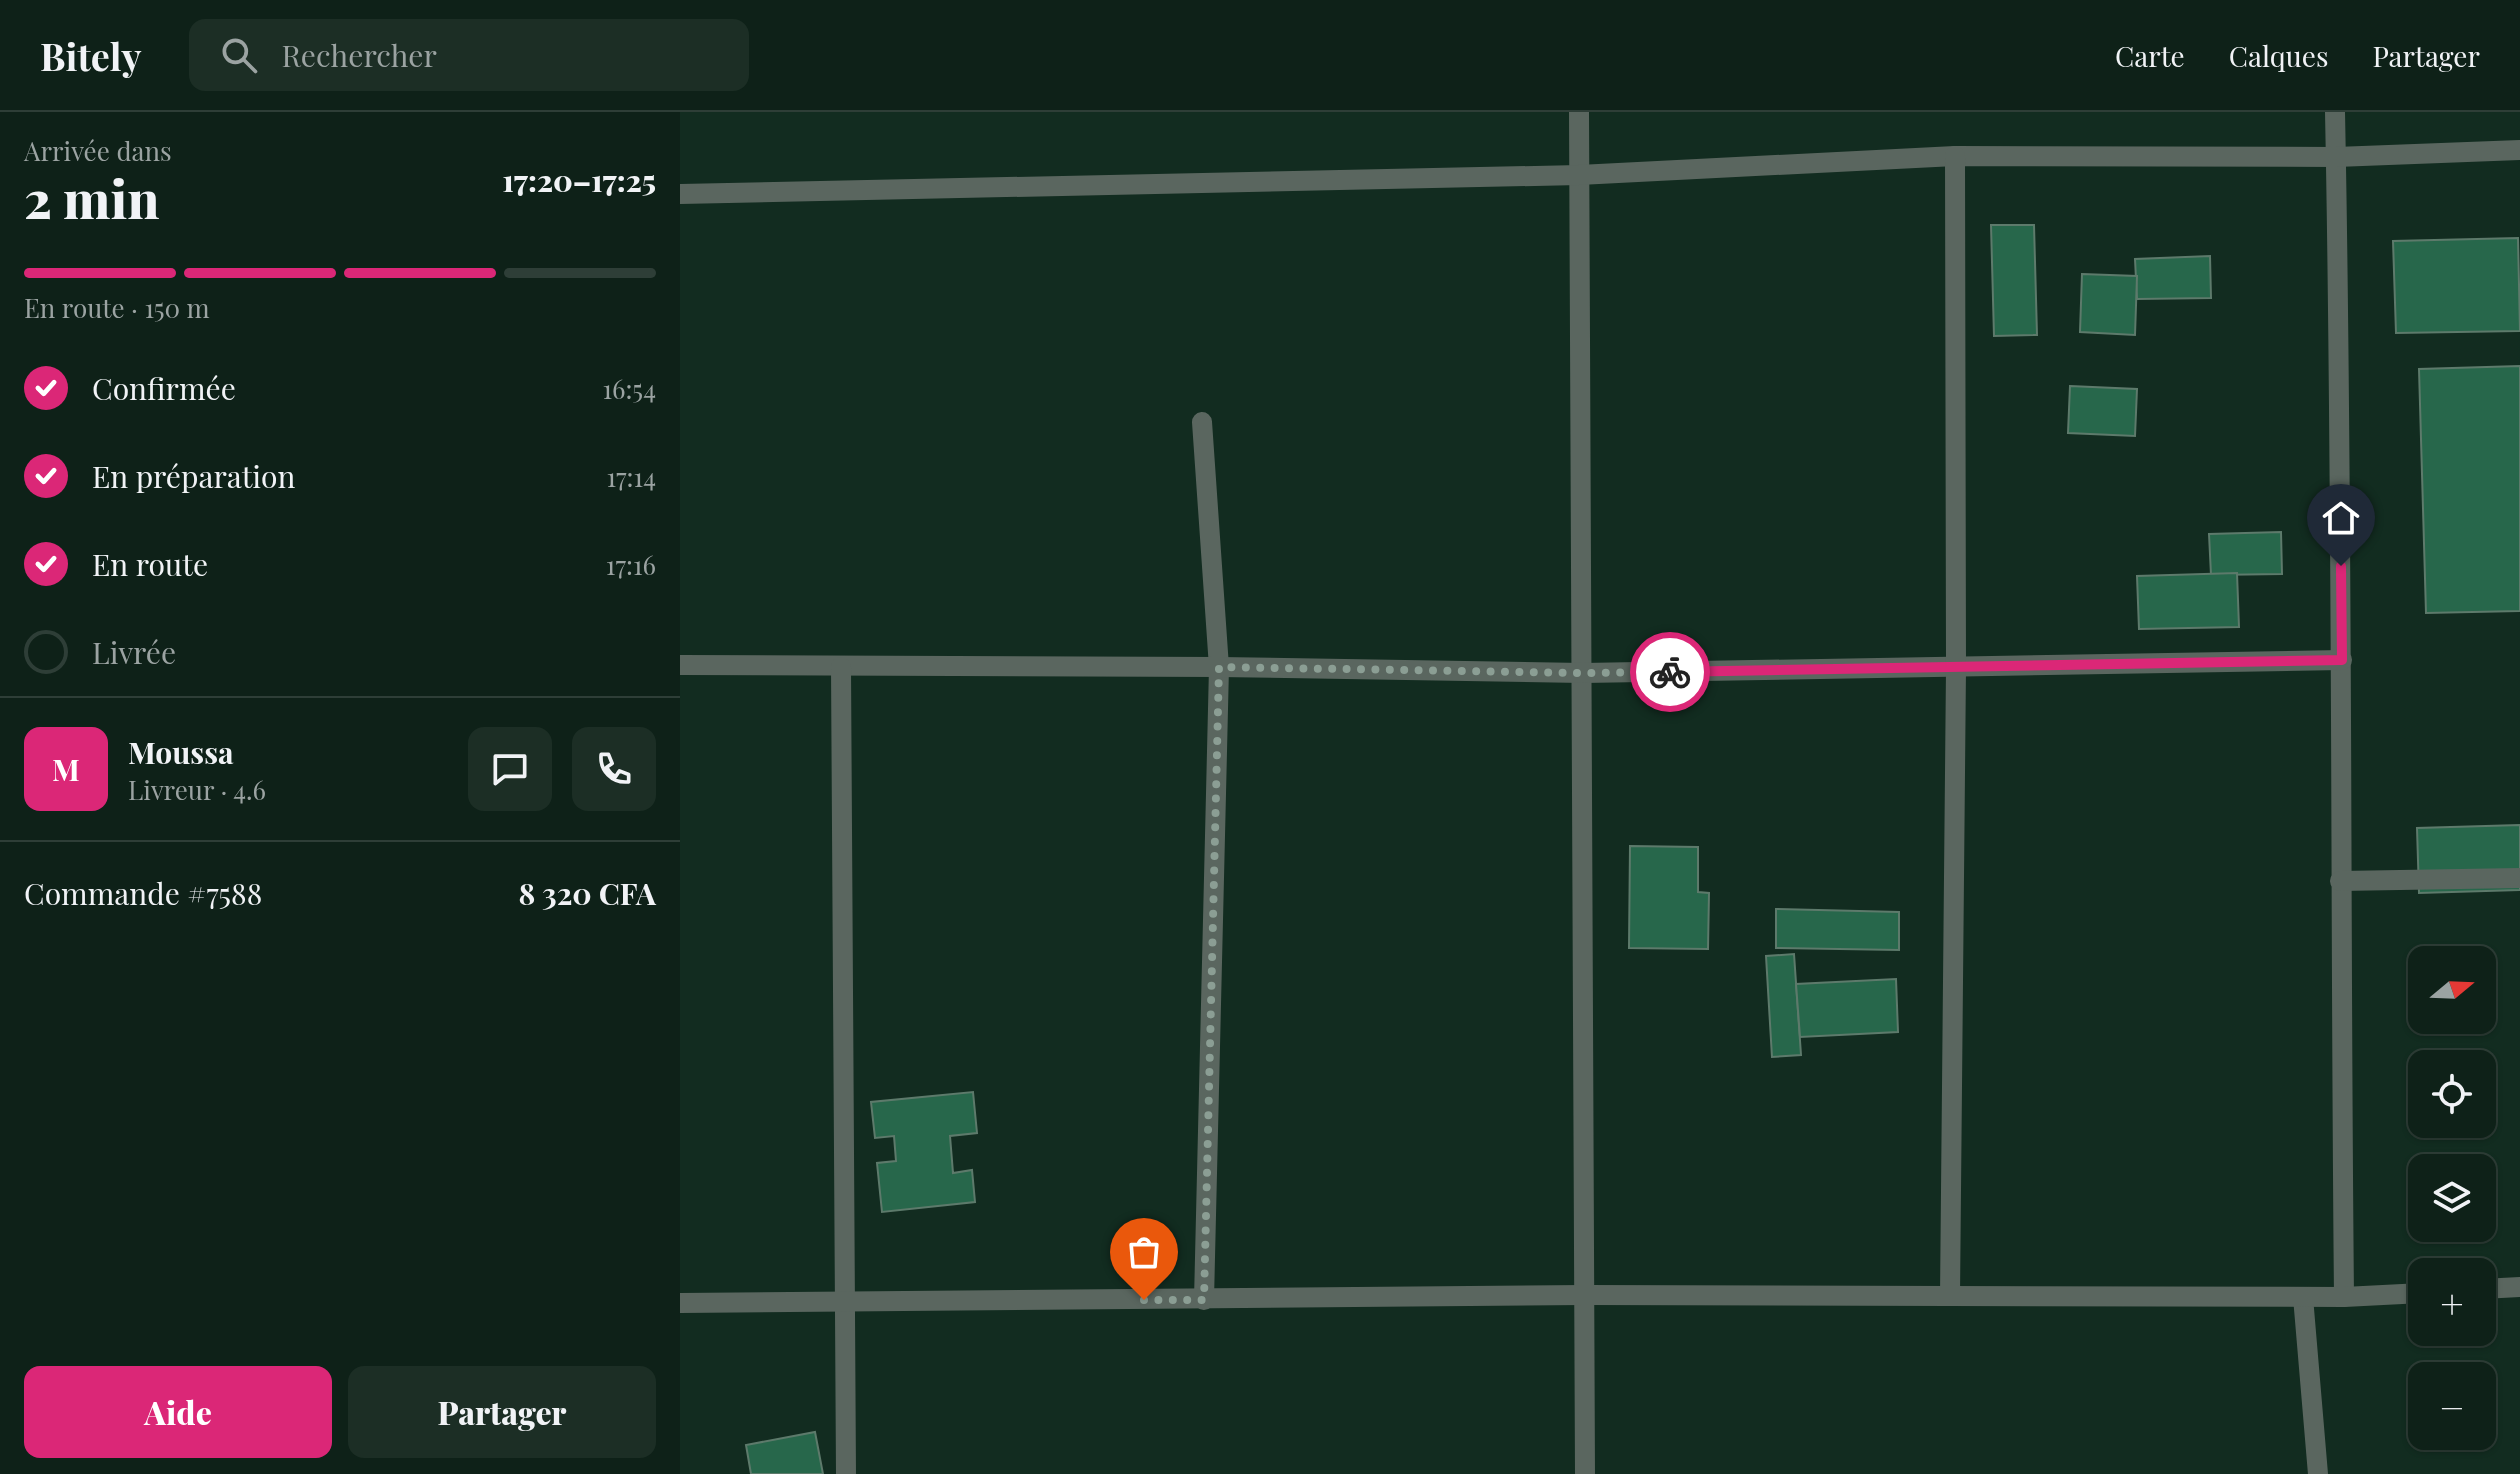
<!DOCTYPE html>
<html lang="fr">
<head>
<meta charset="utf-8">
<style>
	:root { --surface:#0e2118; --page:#1c2e25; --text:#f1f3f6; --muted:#9ba3a2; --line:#2e3e37; --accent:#db2777 }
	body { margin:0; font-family:"Playfair Display",serif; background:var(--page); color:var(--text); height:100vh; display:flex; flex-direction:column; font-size:30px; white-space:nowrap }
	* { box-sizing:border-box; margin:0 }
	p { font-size:26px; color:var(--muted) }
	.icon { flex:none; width:44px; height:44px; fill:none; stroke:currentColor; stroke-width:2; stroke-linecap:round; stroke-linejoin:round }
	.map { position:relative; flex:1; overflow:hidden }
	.sheet { display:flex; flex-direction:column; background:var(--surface); width:680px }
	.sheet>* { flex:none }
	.needle { width:52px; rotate:71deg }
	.buttons { position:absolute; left:1728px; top:834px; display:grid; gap:16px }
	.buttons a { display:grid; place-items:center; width:88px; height:88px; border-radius:16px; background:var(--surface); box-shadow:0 2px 6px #0004,0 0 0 2px var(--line); font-size:40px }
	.pin { position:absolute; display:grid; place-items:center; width:68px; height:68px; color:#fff; margin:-82px -34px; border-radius:50% 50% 50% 0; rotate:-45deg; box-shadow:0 0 8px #0007 }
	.pin .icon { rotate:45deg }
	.courier { position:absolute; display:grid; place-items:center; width:80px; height:80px; margin:-40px; border:6px solid #db2777; border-radius:50%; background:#fff; color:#222; box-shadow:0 2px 10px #0007 }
	.headline em { font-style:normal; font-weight:800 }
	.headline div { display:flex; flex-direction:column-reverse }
	.headline { display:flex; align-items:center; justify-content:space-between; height:136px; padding:0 24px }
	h1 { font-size:52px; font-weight:800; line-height:60px }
	.bar { display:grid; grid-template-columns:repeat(4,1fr); gap:12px 8px; align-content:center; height:96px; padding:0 24px }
	.bar i { height:10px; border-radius:6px; background:var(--line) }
	.bar .active { background:var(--accent) }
	.bar p { grid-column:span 4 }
	.line { display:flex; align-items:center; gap:20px; padding:0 24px; border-top:2px solid var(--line) }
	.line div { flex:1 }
	.round { display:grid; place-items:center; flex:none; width:84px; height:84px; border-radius:16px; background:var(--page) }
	ol { padding:0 24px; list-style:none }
	li { display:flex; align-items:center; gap:24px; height:88px }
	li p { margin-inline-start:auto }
	li .icon { padding:8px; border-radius:50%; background:var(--accent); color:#fff; stroke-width:4 }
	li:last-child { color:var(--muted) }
	li i { width:44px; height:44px; border:4px solid var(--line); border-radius:50% }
	.primary-button { display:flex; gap:16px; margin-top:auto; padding:16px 24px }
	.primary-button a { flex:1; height:92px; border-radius:16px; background:var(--accent); color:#fff; font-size:32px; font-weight:800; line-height:92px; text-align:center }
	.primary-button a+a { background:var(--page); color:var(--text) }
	header { display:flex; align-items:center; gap:48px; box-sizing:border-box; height:112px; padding:0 40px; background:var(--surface); border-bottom:2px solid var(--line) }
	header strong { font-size:38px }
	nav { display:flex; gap:44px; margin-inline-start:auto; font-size:28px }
	.search { width:560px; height:72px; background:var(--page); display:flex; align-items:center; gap:20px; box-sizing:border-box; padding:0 28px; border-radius:16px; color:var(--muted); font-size:30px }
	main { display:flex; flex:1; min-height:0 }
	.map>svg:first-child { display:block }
	.building { fill:#27674b; stroke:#5d7a6b; stroke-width:2 }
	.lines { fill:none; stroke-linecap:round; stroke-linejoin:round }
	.minor { stroke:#5a665f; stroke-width:20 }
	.done { stroke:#8b9e94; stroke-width:8; stroke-dasharray:0 14.4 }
	.route { stroke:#db2777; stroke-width:10 }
</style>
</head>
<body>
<header>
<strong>Bitely</strong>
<div class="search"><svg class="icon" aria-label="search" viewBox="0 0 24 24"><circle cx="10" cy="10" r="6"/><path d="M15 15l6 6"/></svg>Rechercher</div>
<nav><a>Carte</a><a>Calques</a><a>Partager</a></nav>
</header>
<main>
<section class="sheet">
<div class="headline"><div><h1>2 min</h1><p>Arrivée dans</p></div><em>17:20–17:25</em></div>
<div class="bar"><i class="active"></i><i class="active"></i><i class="active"></i><i></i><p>En route · 150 m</p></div>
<ol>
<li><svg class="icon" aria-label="check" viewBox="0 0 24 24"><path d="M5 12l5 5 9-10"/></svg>Confirmée<p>16:54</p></li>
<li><svg class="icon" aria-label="check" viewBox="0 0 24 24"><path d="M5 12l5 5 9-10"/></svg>En préparation<p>17:14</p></li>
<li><svg class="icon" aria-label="check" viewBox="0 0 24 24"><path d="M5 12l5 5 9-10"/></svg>En route<p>17:16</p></li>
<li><i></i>Livrée</li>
</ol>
<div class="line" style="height:144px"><b class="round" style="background:var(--accent);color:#fff">M</b><div><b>Moussa</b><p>Livreur · 4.6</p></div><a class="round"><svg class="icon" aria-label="chat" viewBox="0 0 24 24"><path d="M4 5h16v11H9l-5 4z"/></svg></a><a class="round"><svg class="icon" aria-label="phone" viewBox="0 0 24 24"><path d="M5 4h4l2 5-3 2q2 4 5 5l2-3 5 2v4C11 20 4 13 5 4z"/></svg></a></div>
<div class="line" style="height:104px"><div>Commande #7588</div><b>8 320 CFA</b></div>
<div class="primary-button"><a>Aide</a><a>Partager</a></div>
</section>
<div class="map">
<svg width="1840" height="1362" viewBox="0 0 1840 1362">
	<rect width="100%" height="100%" fill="#122c20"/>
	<!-- building -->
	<g class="building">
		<polygon points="1311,113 1354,113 1357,223 1314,224"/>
		<polygon points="1838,126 1840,219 1716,221 1713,129"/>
		<polygon points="1530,144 1531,186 1457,187 1455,147"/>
		<polygon points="1402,162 1457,164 1455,223 1400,220"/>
		<polygon points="1840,254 1840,499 1746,501 1739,257"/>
		<polygon points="1390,274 1457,277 1455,324 1388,321"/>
		<polygon points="1601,420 1602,462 1531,463 1529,422"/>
		<polygon points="1557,461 1559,515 1459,517 1457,464"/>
		<polygon points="1840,713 1840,778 1739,781 1737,716"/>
		<polygon points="950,734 1018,735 1018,780 1029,781 1028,837 949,836"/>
		<polygon points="1096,797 1219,800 1219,838 1096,836"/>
		<polygon points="1114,842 1121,943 1092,945 1086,844"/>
		<polygon points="1216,867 1218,920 1120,925 1116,872"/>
		<polygon points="293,980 297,1021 270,1024 273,1061 292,1058 295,1090 202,1100 197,1051 216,1049 214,1024 195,1026 191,990"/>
		<polygon points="135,1320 143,1362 71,1362 66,1333"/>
	</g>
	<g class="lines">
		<!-- minor -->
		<g class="minor">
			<polyline points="899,0 905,1362"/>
			<path d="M1655,0C1663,395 1660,790 1664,1185"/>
			<polyline points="0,82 899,63 1275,44 1656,45 1840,38"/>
			<polyline points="522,310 539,555 524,1188"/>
			<polyline points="0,553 539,555 903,561 1662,548"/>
			<polyline points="161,555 166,1362"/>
			<polyline points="1660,769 1840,766"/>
			<polyline points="1802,1177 1840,1175"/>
			<polyline points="1270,1184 1276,556 1275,44"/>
			<polyline points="1623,1185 1638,1362"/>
			<polyline points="0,1191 904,1183 1664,1185 1742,1181"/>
		</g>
	</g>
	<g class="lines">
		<!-- done -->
		<polyline class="done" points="464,1188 524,1188 539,555 903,561 990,560"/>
		<!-- route -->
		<polyline class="route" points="990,560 1662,548 1661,454"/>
	</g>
</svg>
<div class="buttons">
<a><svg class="needle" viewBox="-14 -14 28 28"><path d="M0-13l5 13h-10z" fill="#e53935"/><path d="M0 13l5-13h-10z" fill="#9ba3a2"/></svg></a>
<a><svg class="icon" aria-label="locate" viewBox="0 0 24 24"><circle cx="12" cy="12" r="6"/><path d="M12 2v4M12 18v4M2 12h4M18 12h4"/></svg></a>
<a><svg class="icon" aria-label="layers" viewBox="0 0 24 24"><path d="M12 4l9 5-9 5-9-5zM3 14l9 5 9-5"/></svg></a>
<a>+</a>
<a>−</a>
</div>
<div class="pin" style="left:464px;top:1188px;background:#ea580c"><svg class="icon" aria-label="bag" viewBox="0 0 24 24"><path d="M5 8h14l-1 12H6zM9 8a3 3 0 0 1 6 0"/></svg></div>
<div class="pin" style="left:1661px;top:454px;background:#1f2937"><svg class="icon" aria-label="home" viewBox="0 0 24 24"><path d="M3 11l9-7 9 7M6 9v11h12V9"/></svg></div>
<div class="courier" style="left:990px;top:560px"><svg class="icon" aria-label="bike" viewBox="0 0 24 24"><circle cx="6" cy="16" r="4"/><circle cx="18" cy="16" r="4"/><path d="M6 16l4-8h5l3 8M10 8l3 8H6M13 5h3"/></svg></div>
</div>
</main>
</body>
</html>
